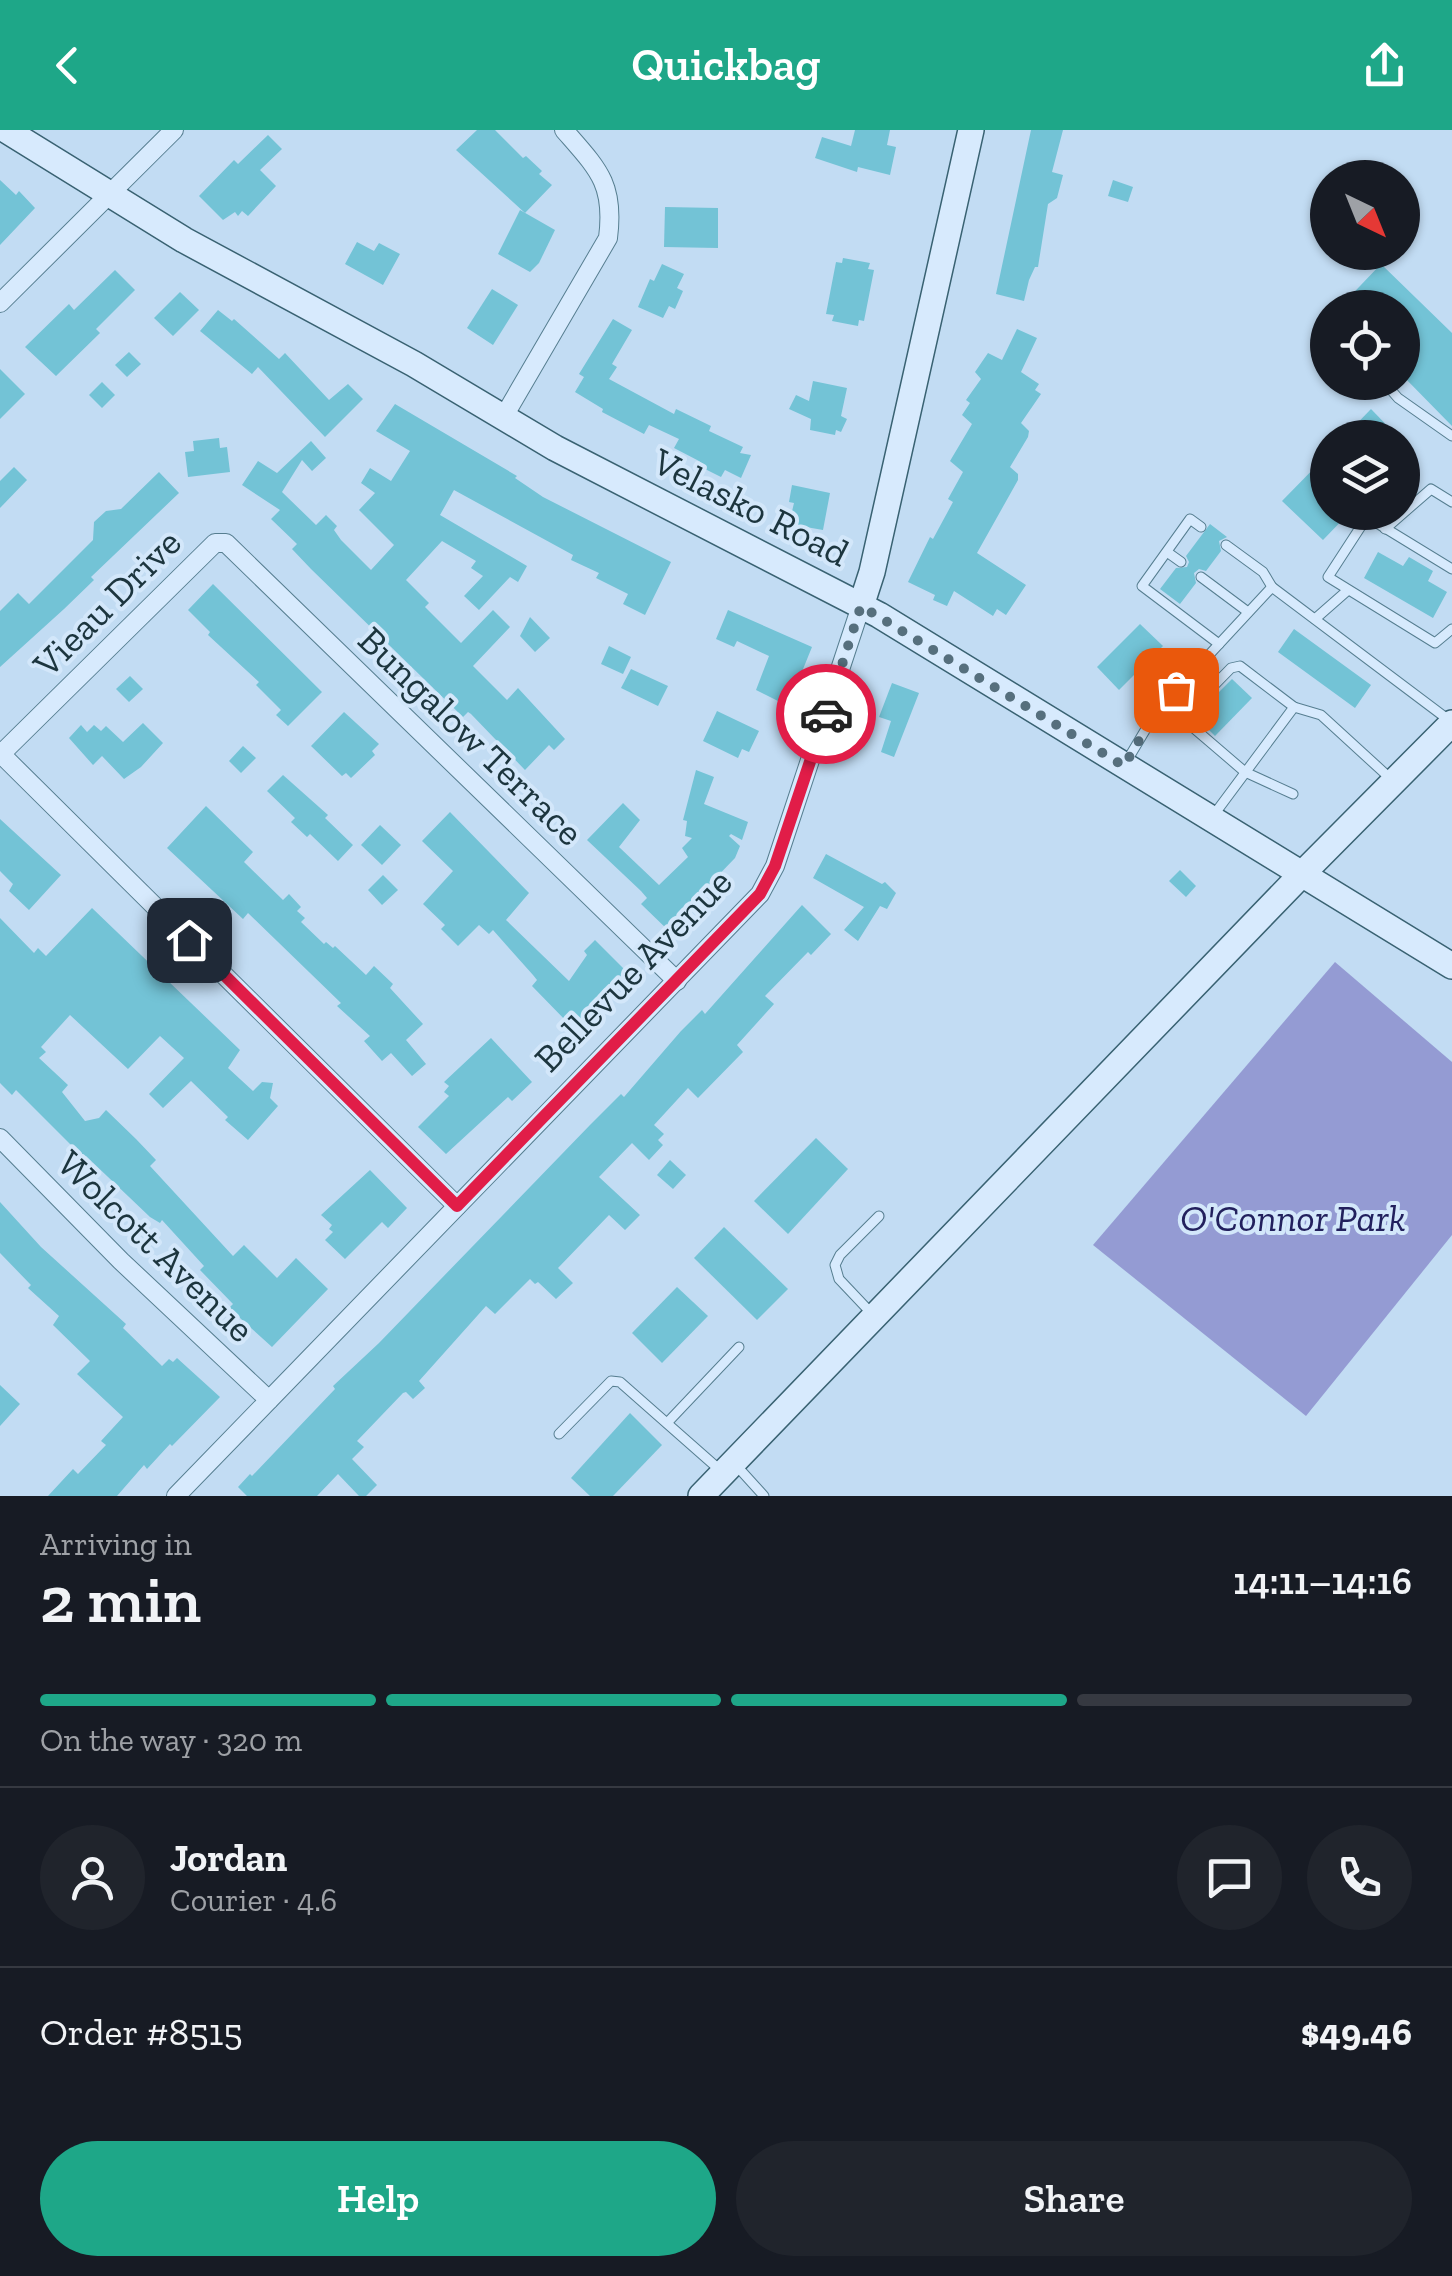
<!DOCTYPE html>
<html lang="en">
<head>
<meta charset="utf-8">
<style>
	:root { --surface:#171b24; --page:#20242c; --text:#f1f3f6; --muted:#9ea1a6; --line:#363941; --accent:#1ea788 }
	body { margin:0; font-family:"Zilla Slab",serif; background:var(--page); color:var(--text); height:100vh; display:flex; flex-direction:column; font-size:38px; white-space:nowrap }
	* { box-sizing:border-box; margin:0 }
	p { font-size:32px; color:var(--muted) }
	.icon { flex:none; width:55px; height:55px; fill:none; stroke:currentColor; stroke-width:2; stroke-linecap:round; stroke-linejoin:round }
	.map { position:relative; height:1366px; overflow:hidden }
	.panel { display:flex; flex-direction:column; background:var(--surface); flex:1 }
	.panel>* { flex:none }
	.needle { width:65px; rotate:137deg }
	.fabs { position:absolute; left:1310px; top:30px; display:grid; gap:20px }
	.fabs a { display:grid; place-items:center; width:110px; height:110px; border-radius:50%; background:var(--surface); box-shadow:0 2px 8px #0004; font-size:50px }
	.pin { position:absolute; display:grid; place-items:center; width:85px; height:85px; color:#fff; margin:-42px; border-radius:20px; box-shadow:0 5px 15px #0006 }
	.courier { position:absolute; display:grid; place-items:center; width:100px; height:100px; margin:-50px; border:8px solid #e11d48; border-radius:50%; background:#fff; color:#222; box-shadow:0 2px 12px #0007 }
	.summary em { font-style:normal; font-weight:600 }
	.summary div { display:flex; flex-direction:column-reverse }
	.summary { display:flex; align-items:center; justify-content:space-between; height:170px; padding:0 40px }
	h1 { font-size:65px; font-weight:600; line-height:75px }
	.bar { display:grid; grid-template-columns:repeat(4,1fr); gap:15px 10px; align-content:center; height:120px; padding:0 40px }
	.bar i { height:12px; border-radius:8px; background:var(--line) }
	.bar .on { background:var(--accent) }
	.bar p { grid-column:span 4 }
	.line { display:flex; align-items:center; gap:25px; padding:0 40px; border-top:2px solid var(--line) }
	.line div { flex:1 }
	.round { display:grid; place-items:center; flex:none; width:105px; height:105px; border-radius:52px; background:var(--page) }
	.cta { display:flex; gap:20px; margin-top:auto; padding:20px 40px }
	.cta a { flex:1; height:115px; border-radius:60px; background:var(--accent); color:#fff; font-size:40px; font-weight:600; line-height:115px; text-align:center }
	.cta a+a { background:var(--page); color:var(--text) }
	header { display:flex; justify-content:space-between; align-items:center; height:130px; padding:0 40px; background:var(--accent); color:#fff; font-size:45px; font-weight:600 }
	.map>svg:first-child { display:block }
	.green { fill:#949bd3 }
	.building { fill:#73c3d6 }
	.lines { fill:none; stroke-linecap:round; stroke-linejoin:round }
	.lane-casing { stroke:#567e90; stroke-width:11 }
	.street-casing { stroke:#567e90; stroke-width:20 }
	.secondary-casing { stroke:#396272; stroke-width:28 }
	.lane { stroke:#d7eafd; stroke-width:9 }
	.street { stroke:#d7eafd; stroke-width:18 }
	.secondary { stroke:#d7eafd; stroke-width:25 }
	.done { stroke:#566f7d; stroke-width:10; stroke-dasharray:0 18 }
	.route { stroke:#e11d48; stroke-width:12 }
	.labels { text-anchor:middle; stroke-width:8; stroke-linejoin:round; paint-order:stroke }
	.street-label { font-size:38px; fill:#1c353e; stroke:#d3e7fa }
	.park-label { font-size:38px; font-style:italic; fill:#22205d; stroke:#d3e7fa }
</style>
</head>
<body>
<header><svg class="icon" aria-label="back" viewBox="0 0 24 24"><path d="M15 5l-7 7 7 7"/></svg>Quickbag<svg class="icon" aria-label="share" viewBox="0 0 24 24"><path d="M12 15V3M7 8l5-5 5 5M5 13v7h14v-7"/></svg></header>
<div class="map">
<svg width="1452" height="1366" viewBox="0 0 1452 1366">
	<rect width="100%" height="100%" fill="#c2dcf3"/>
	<!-- green -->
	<polygon class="green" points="1335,832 1452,932 1452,1105 1306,1286 1093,1115"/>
	<!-- building -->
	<g class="building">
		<polygon points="477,0 495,0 523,28 526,26 542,41 539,44 552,55 525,83 456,20"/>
		<polygon points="855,0 890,0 887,15 896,17 890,45 858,37 857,42 815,28 822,7 851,16"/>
		<polygon points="1031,0 1063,0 1052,42 1063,45 1057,68 1048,74 1038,137 1035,137 1029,150 1024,171 996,164"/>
		<polygon points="268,5 282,19 260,40 276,56 248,86 242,81 238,86 235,82 223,90 199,66 234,30 238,34"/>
		<polygon points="0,50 16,65 19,61 35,78 0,115"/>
		<polygon points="1113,50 1133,57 1128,72 1108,66"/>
		<polygon points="665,77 718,78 718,118 664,117"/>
		<polygon points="520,80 555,100 539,133 530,142 498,124"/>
		<polygon points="357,112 374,121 379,113 400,124 383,155 345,134"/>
		<polygon points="843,128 870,133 868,139 874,140 864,191 859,190 858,196 832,191 834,185 826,184 836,132 842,133"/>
		<polygon points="662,134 684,144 677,158 683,161 675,179 669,176 663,188 638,177 650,149 654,151"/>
		<polygon points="1381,134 1452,203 1452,296 1402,245 1402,178 1339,178"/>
		<polygon points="115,140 135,160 96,199 100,203 56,246 25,217 69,174 74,180"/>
		<polygon points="492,159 518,175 493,215 467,198"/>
		<polygon points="180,162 199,180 173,206 154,188"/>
		<polygon points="218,180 232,191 234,189 279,229 285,223 329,270 348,254 363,269 325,307 258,237 252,244 200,201"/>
		<polygon points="613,189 632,200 612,234 617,237 609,249 674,284 676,279 711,296 709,301 743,317 740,323 751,325 741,348 725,340 721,347 705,339 706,336 699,331 674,318 679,309 649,295 644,304 602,282 603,279 575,262 584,247 579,244"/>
		<polygon points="1017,199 1037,208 1021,242 1039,254 1035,260 1041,264 1021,293 1029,301 1028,307 1010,337 1018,344 1018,350 977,423 1026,455 1006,485 997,479 993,486 954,461 947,476 933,470 935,465 908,452 930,407 933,409 953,372 948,369 963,342 950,331 972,294 962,285 970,273 966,270 981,249 975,242 988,223 1002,230"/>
		<polygon points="129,222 141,234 127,247 115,235"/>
		<polygon points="0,239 25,264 0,289"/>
		<polygon points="813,251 847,258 841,286 847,289 841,302 836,300 835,305 810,300 811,289 789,279 796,265 809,271"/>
		<polygon points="102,252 115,265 102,278 89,265"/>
		<polygon points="395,274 517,346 515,348 543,367 671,432 645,485 623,474 628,464 596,448 599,443 571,430 573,425 454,360 440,385 527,436 518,452 510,447 479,480 464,466 483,446 471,438 476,431 442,411 406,450 429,473 425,477 461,513 493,480 510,497 473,536 507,570 518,558 565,609 554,620 549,615 525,640 471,584 468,582 463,587 311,439 292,419 297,414 271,389 280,380 242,355 258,331 277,343 311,311 326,328 312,341 302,330 282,362 316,395 326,385 337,396 334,400 341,410 371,440 394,415 359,380 375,363 361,353 370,338 391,351 410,321 376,301"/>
		<polygon points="1371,279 1399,308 1343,308"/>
		<polygon points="219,308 220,318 227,317 230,342 188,347 185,322 194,321 193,311"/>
		<polygon points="1328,324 1328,382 1350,382 1323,410 1282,371"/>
		<polygon points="14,337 27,350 0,378 0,351"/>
		<polygon points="159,342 179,363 91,447 94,450 64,479 0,537 0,481 18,463 29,474 93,410 94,392 106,381 121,379"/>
		<polygon points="792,355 830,363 823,400 789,394 794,373 789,372"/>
		<polygon points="1210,394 1227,407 1219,411 1221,421 1206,441 1199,439 1194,443 1196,453 1180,474 1160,459 1176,438 1187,437 1189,432 1186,426"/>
		<polygon points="1378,422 1403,436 1409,427 1433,441 1428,451 1447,462 1433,488 1364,448"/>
		<polygon points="213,454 322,562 288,596 276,585 281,580 256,555 259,552 208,505 210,502 188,480"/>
		<polygon points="728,480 812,517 788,576 756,560 769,526 737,511 734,517 716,509"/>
		<polygon points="530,487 550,508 535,522 520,506"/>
		<polygon points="1140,494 1163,516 1119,560 1097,537"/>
		<polygon points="1294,499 1371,555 1355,578 1278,522"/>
		<polygon points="609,516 631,527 623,544 601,534"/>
		<polygon points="631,539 668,556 658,576 621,558"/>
		<polygon points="130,546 143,559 129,572 116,559"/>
		<polygon points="1232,549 1252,568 1215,606 1195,586"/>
		<polygon points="892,553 919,563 894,627 881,622 891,591 879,587"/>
		<polygon points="717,581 759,601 749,622 742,619 738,628 703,611"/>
		<polygon points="344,582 379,614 372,621 375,625 351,648 346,643 342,646 311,616"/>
		<polygon points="143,593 163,613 141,637 124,649 102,626 93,635 69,608 81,595 87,602 94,595 101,601 106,596 123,612"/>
		<polygon points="243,616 256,628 241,643 229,631"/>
		<polygon points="696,640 714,647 704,674 748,692 742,710 731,704 729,706 740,716 735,728 707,757 711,761 670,802 641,774 647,768 641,761 587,710 623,673 640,690 619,717 659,755 688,727 682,718 692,708 685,706 687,691 683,690"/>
		<polygon points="283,645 328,685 325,688 353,715 338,731 310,704 307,707 291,692 295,688 267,661"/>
		<polygon points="206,676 253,722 244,732 283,770 289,764 301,777 297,781 305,788 301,792 324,814 326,812 333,818 335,816 366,845 374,836 393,854 390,858 423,894 406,910 426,934 412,946 391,923 382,931 364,911 370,906 337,876 341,873 248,783 243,789 167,718"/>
		<polygon points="450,682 529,763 506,790 569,851 587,825 584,821 595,810 629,844 578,898 572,892 570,895 532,856 537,850 533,845 493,800 489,804 479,795 458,816 441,799 445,795 423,774 453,741 422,711"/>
		<polygon points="0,689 61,745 29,780 9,761 13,754 0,741"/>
		<polygon points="380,695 401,715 382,735 361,715"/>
		<polygon points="826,724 882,754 885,752 896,763 887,779 880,776 858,811 844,800 864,777 813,748"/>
		<polygon points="1180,740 1196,756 1186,767 1169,751"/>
		<polygon points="383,745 398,760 382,775 368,760"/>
		<polygon points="802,775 831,804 811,825 808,822 765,866 774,874 737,915 743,922 698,968 688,958 654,995 664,1004 658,1010 663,1015 649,1030 632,1013 599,1047 640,1085 625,1100 609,1085 558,1138 573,1153 556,1169 538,1152 535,1154 530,1149 495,1184 486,1176 419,1251 425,1258 413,1269 406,1262 403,1263 357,1311 364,1317 352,1329 377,1355 366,1366 359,1366 338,1344 317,1366 247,1366 238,1357 250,1344 252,1346 335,1259 333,1256 379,1213 590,995 621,964 624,967 681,901 702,880 705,884"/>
		<polygon points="92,778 240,920 228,938 253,961 262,952 273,953 270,968 278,976 248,1010 225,990 228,987 191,951 163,978 149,964 184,928 160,906 128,939 70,885 41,917 46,922 39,928 68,955 62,962 85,991 99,988 106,980 136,1009 156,1030 150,1036 233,1126 244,1115 277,1148 296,1128 328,1159 272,1217 229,1178 233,1174 200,1140 204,1136 162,1090 160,1093 150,1087 86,1026 84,1028 16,960 12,965 0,953 0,788 34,823 38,818 46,826"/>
		<polygon points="491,908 532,952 512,971 508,967 446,1024 418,997 449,966 444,962 449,956 444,952"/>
		<polygon points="816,1008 848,1039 788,1104 754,1071"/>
		<polygon points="670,1030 686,1045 673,1059 657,1045"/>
		<polygon points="370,1040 407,1078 388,1098 382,1092 345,1129 325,1110 333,1102 329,1099 332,1095 321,1085"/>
		<polygon points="0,1072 41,1117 126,1194 123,1198 162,1236 169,1229 173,1232 177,1228 220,1267 172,1316 170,1314 147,1339 144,1335 117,1366 48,1366 73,1339 78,1344 106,1315 101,1311 123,1287 77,1244 90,1231 53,1195 59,1186 28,1158 31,1155 0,1123"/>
		<polygon points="724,1097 788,1159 757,1190 694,1128"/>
		<polygon points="677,1157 708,1186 662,1233 632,1203"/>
		<polygon points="0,1255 20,1274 0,1296"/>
		<polygon points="630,1283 662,1315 613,1366 590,1366 571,1348"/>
	</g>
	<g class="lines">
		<!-- lane casing -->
		<g class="lane-casing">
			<g id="lane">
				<polyline points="1384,252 1398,268 1452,306"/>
				<polyline points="1201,397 1190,389 1142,456 1219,514"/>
				<polyline points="1385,399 1431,359 1452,372"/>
				<polyline points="1226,415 1263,442 1272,457"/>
				<polyline points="1167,422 1181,432"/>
				<polyline points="1452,439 1367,387 1328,447 1435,513 1452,499"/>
				<polyline points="1201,447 1248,482"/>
				<polyline points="1315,489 1348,460"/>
				<polyline points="1125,634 1156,582 1272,457 1450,591"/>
				<polyline points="1293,664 1245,642 1189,594 1186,584 1231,538 1240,536 1294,577"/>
				<polyline points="1213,686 1294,577 1321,585 1392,650"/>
				<polyline points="874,1186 839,1149 835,1135 840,1125 879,1086"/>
				<polyline points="667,1293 739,1217"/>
				<polyline points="559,1304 611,1251 620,1252 721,1341"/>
				<polyline points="735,1334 764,1366"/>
			</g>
		</g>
		<!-- street casing -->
		<g class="street-casing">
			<g id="street">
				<polyline points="0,173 174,0"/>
				<path d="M503,288L608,108C615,54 598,39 564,0"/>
				<polyline points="1,624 457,1076"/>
				<polyline points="0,625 215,413 226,413 677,851"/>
				<polyline points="0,1008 121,1131 269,1270"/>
				<polyline points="176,1366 760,764 775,736 861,476"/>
			</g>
		</g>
		<!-- secondary casing -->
		<g class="secondary-casing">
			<g id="secondary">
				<polyline points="6,0 184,110 414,234 555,318 879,485 1452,836"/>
				<polyline points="861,476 872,442 971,0"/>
				<polyline points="701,1366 1301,745 1452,593"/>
			</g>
		</g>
		<!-- lane -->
		<use href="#lane" class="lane"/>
		<!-- street -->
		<use href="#street" class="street"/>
		<!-- secondary -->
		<use href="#secondary" class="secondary"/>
	</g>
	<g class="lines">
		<!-- done -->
		<polyline class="done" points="826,584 861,476 1124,636 1156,582 1176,560"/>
		<!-- route -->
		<polyline class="route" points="189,810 457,1076 760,764 775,736 826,584"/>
	</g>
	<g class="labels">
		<!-- street labels -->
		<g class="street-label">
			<text transform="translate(751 377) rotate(27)" y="13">Velasko Road</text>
			<text transform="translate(107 473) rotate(-45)" y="13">Vieau Drive</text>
			<text transform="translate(471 606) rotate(44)" y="13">Bungalow Terrace</text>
			<text transform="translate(633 840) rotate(-46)" y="13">Bellevue Avenue</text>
			<text transform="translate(156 1116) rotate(44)" y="13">Wolcott Avenue</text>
		</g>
		<!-- park labels -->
		<g class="park-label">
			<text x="1293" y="1101">O'Connor Park</text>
		</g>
	</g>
</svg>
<div class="fabs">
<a><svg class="needle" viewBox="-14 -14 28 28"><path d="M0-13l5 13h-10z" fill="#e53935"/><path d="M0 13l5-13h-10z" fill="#9ea1a6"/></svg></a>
<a><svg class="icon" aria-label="locate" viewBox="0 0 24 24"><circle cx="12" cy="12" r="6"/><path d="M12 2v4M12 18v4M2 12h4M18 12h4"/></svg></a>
<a><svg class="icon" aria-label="layers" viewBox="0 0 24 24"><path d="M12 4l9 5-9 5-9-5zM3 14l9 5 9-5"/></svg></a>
</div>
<div class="pin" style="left:1176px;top:560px;background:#ea580c"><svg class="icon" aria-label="bag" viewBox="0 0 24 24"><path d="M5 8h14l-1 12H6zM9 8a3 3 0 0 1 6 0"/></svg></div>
<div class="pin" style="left:189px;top:810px;background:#1f2937"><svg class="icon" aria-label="home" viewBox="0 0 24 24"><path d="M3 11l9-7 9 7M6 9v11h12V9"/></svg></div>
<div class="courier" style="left:826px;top:584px"><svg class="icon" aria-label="car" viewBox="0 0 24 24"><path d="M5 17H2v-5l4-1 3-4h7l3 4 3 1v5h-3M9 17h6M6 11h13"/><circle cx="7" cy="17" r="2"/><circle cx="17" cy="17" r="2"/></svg></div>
</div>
<section class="panel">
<div class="summary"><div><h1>2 min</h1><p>Arriving in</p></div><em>14:11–14:16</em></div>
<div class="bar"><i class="on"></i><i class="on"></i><i class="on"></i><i></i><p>On the way · 320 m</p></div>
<div class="line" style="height:180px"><a class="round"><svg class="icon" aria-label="person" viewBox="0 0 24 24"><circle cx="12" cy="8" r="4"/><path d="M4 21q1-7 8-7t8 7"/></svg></a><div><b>Jordan</b><p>Courier · 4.6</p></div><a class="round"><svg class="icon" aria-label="chat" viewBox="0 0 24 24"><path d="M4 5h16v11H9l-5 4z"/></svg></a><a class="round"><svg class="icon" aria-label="phone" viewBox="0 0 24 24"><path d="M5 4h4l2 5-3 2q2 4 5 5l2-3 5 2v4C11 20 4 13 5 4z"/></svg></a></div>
<div class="line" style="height:130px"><div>Order #8515</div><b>$49.46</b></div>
<div class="cta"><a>Help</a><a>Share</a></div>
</section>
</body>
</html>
